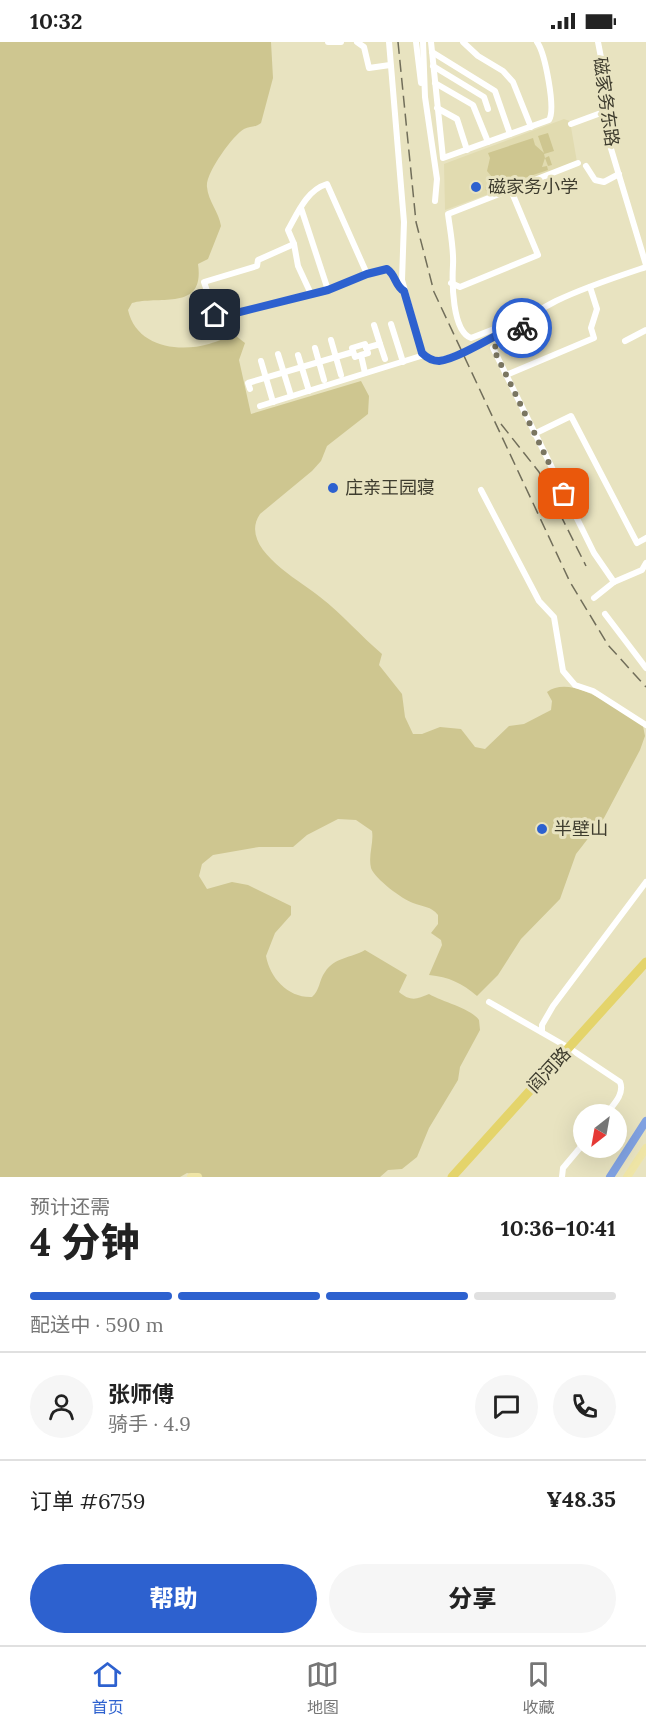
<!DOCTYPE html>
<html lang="zh">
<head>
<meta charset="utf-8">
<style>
	:root { --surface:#fff; --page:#f6f6f6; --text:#222; --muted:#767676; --line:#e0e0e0; --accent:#2d61cf }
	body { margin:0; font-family:Lora,"Noto Sans SC",serif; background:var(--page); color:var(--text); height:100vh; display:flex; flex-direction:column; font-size:22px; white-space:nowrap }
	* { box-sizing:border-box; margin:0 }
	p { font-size:20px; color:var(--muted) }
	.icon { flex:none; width:33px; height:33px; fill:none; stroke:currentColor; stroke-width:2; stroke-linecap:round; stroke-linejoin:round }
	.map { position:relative; height:1135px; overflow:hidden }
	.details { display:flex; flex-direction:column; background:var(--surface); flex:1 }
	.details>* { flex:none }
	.needle { width:39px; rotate:211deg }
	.controls { position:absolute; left:573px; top:1062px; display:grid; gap:12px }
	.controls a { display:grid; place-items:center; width:54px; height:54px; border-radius:50%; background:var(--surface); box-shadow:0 6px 24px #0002; font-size:30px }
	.pin { position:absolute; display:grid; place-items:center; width:51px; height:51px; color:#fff; margin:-26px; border-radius:12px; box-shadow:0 3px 9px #0006 }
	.courier { position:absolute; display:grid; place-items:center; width:60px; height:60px; margin:-30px; border:4px solid #2d61cf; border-radius:50%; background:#fff; color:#222; box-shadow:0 2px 8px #0007 }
	.head em { font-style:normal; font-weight:800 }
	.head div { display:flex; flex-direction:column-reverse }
	.head { display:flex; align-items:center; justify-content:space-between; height:102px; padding:0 30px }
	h1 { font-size:39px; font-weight:800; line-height:45px }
	.bar { display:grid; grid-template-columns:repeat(4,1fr); gap:9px 6px; align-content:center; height:72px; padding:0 30px }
	.bar i { height:8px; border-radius:4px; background:var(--line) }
	.bar .current { background:var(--accent) }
	.bar p { grid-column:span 4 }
	.line { display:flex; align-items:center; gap:15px; padding:0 30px; border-top:2px solid var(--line) }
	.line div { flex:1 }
	.round { display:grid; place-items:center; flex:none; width:63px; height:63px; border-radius:32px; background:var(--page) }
	.action { display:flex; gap:12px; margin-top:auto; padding:12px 30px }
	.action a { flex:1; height:69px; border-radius:36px; background:var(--accent); color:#fff; font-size:24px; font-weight:800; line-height:69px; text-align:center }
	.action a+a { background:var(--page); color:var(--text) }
	.status { display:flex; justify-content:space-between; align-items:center; height:42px; padding:0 30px; background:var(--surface); direction:ltr }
	.status svg { height:16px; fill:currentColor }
	.tab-bar { display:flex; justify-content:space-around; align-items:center; height:84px; border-top:2px solid var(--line); background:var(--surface); font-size:16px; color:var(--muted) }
	.tab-bar a { display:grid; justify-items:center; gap:3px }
	.tab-bar .current { color:var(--accent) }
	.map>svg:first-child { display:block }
	.built { fill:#e1dbb0 }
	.green { fill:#cec690 }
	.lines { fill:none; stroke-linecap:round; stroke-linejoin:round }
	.river { stroke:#81a2e2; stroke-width:8 }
	.minor { stroke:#fff; stroke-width:6 }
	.major { stroke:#efe5a6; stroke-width:8 }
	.highway { stroke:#e4d46b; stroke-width:9 }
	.rail { stroke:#716e5a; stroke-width:1.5; stroke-dasharray:12 6; stroke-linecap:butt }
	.done { stroke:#7a7661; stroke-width:6; stroke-dasharray:0 10.8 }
	.route { stroke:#2d61cf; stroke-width:8 }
	.poi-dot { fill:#2d61cf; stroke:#e8e3c0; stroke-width:2 }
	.labels { text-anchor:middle; stroke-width:6; stroke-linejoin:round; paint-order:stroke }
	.street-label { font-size:18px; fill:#3e3c2e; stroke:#e8e3c0 }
	.poi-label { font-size:18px; fill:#3e3c2e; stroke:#e8e3c0; text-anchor:start }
</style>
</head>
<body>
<div class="status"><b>10:32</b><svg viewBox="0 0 49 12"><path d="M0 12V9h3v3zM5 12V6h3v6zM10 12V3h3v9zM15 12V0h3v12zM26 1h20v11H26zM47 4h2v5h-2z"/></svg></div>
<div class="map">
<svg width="646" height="1135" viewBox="0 0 646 1135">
	<rect width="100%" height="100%" fill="#e8e3c0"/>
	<!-- built -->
	<polygon class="built" points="564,77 570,79 577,120 445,168 444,122"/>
	<!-- green -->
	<g class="green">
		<path d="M0,0H271L273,36L261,81C255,86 250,84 244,87C233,93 205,132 207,145C208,159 219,170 221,184L208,217L198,222C205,270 160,253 132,261L128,268C136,304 177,311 209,302C219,299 226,295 236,294L245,301L239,318L251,372L361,339L369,354L368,372L327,404L321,419L312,429L260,472C237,506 301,539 320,555C342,572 361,594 382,612L379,623L402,652L405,675L413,692H422L440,685L461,687L475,705L485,707L509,684L524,682L551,668L552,659L547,650C573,631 620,669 643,684L645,694L640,708L604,776L576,812L560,857L521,897L498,933L477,954C462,941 449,935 429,933L442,903L441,898L431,891L438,882V873C431,864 423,865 413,861C402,857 375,837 371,826C368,813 374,801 372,789L356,778L338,777L307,793L293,805H259L213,813L202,822L199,834L207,847L232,840L248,843L291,864V873L275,891L266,914C270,936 288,956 312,955C320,948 319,938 325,930C335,915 351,916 365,908L407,933L399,950C411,960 417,957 429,952C443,960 472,967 479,978L480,988L460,1025L458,1038L429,1086L417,1115L402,1127L388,1128L380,1135H203L187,1131L180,1135H0Z"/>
		<polygon points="548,91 554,109 544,112 545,116 549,114 552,123 548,124 545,116 542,125 547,124 548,128 486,149 485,145 497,141 487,129 490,116 488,111 533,96 535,103 544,111 538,94"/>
	</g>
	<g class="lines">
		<!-- river -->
		<polyline class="river" points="610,1135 646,1079"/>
		<!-- minor -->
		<g class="minor">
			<polyline points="328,0 341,0"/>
			<polyline points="357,0 364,5 369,26 390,23"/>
			<path d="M389,0L404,180L402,238L422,311C427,317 434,320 442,318C483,306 519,278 556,259C585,245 616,235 646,225"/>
			<polyline points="416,0 421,41"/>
			<polyline points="423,0 425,55 437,137 435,159"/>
			<path d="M431,0L443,116L549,78C556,67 545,11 537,0"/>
			<polyline points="463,0 478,14 503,29 513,40 531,85"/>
			<polyline points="598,0 607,47 609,100 646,223"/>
			<polyline points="432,10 495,49 510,92"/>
			<polyline points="433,24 484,55 488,67"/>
			<polyline points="435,41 473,63 488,100"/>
			<polyline points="437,66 457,77 467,108"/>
			<polyline points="571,82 609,68"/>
			<polyline points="586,124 595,138 604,140 619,132"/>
			<polyline points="301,166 328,248"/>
			<polyline points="294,202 298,224 311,252"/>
			<path d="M367,232L327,142C307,148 298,170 288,188L294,202L258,218L257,224L204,240L215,273L224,274L328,248L367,232L387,227C396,233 395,244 404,249"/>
			<polyline points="451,241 460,245 538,213 510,146"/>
			<polyline points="522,280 522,287 493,306 594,511 614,540"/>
			<polyline points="391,282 403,320"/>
			<polyline points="374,283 380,302"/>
			<path d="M512,284L507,282L471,296C452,289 452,240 453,223C454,207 450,188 448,172L578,121"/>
			<polyline points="331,298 341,333"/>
			<polyline points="625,299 646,288"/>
			<polyline points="315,306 324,338"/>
			<polyline points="366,306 380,302 385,317"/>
			<polyline points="278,312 291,354"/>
			<polyline points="298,313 309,349"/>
			<polyline points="361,313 368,311 365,302 352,306 355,315 361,313 365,331"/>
			<polyline points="261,319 273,360"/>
			<polyline points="506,333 594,296 591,286 597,267 590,245"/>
			<polyline points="250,347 248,341 353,310"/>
			<polyline points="260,364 424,313"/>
			<polyline points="534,392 571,374 637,501 646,496"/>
			<polyline points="481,448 539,559 554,575 563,629 575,643 593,649 646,683"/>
			<polyline points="594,556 614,540 642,528 646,521"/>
			<polyline points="605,572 646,626"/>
			<path d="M489,960L569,1006L620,1040C625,1052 613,1063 606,1072"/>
			<polyline points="542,990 542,983 553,964 646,840"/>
			<polyline points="562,1135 563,1126 584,1101"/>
		</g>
		<!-- major -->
		<g class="major">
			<polyline points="191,1135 198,1135"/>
			<polyline points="627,1135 646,1106"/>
		</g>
		<!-- highway -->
		<polyline class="highway" points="452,1135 646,920"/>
		<!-- rail -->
		<g class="rail">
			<polyline points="398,0 416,180 434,250 570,540 608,603 646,645"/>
			<polyline points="501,382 539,430 586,524"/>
		</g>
	</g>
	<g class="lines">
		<!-- done -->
		<polyline class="done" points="522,286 493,306 564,452"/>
		<!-- route -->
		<path class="route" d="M215,273L224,274L328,248L367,232L387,227C396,233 395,244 404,249L422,311C426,315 432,319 439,319C458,317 502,289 522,280V286"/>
	</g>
	<!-- markers -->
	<g class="poi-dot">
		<circle cx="476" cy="145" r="6"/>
		<circle cx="333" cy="446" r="6"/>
		<circle cx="542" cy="787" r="6"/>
	</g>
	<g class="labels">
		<!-- street labels -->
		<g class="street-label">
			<text transform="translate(606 60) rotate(82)" y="6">磁家务东路</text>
			<text transform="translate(549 1028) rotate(-47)" y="6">阎河路</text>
		</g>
		<!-- poi labels -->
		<g class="poi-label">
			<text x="488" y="151">磁家务小学</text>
			<text x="345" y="452">庄亲王园寝</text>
			<text x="554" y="793">半壁山</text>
		</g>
	</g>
</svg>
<div class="controls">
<a><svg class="needle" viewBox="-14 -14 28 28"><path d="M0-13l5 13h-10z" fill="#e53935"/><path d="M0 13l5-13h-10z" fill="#767676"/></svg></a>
</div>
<div class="pin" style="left:564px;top:452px;background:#ea580c"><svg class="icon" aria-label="bag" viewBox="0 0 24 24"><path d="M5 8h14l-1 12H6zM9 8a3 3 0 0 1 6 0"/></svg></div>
<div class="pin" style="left:215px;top:273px;background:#1f2937"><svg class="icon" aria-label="home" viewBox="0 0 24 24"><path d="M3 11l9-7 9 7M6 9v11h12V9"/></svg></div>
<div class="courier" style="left:522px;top:286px"><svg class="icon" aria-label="bike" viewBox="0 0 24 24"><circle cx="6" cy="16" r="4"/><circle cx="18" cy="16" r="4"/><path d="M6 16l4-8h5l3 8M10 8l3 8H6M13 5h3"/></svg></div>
</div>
<section class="details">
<div class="head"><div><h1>4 分钟</h1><p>预计还需</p></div><em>10:36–10:41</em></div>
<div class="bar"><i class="current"></i><i class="current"></i><i class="current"></i><i></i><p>配送中 · 590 m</p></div>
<div class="line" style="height:108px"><a class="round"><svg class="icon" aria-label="person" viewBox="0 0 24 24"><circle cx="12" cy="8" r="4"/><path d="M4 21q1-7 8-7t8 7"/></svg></a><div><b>张师傅</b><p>骑手 · 4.9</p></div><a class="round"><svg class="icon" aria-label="chat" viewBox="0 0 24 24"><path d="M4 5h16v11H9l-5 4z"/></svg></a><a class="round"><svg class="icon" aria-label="phone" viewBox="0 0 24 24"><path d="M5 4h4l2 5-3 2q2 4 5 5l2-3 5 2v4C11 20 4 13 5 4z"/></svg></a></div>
<div class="line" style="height:78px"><div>订单 #6759</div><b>¥48.35</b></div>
<div class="action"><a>帮助</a><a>分享</a></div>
</section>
<nav class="tab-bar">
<a class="current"><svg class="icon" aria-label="home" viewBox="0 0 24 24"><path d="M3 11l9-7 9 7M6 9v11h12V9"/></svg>首页</a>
<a><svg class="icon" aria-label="map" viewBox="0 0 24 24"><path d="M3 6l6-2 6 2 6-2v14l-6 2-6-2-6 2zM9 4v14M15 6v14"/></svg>地图</a>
<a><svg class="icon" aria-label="saved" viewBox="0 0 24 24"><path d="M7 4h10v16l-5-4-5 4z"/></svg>收藏</a>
</nav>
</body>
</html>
